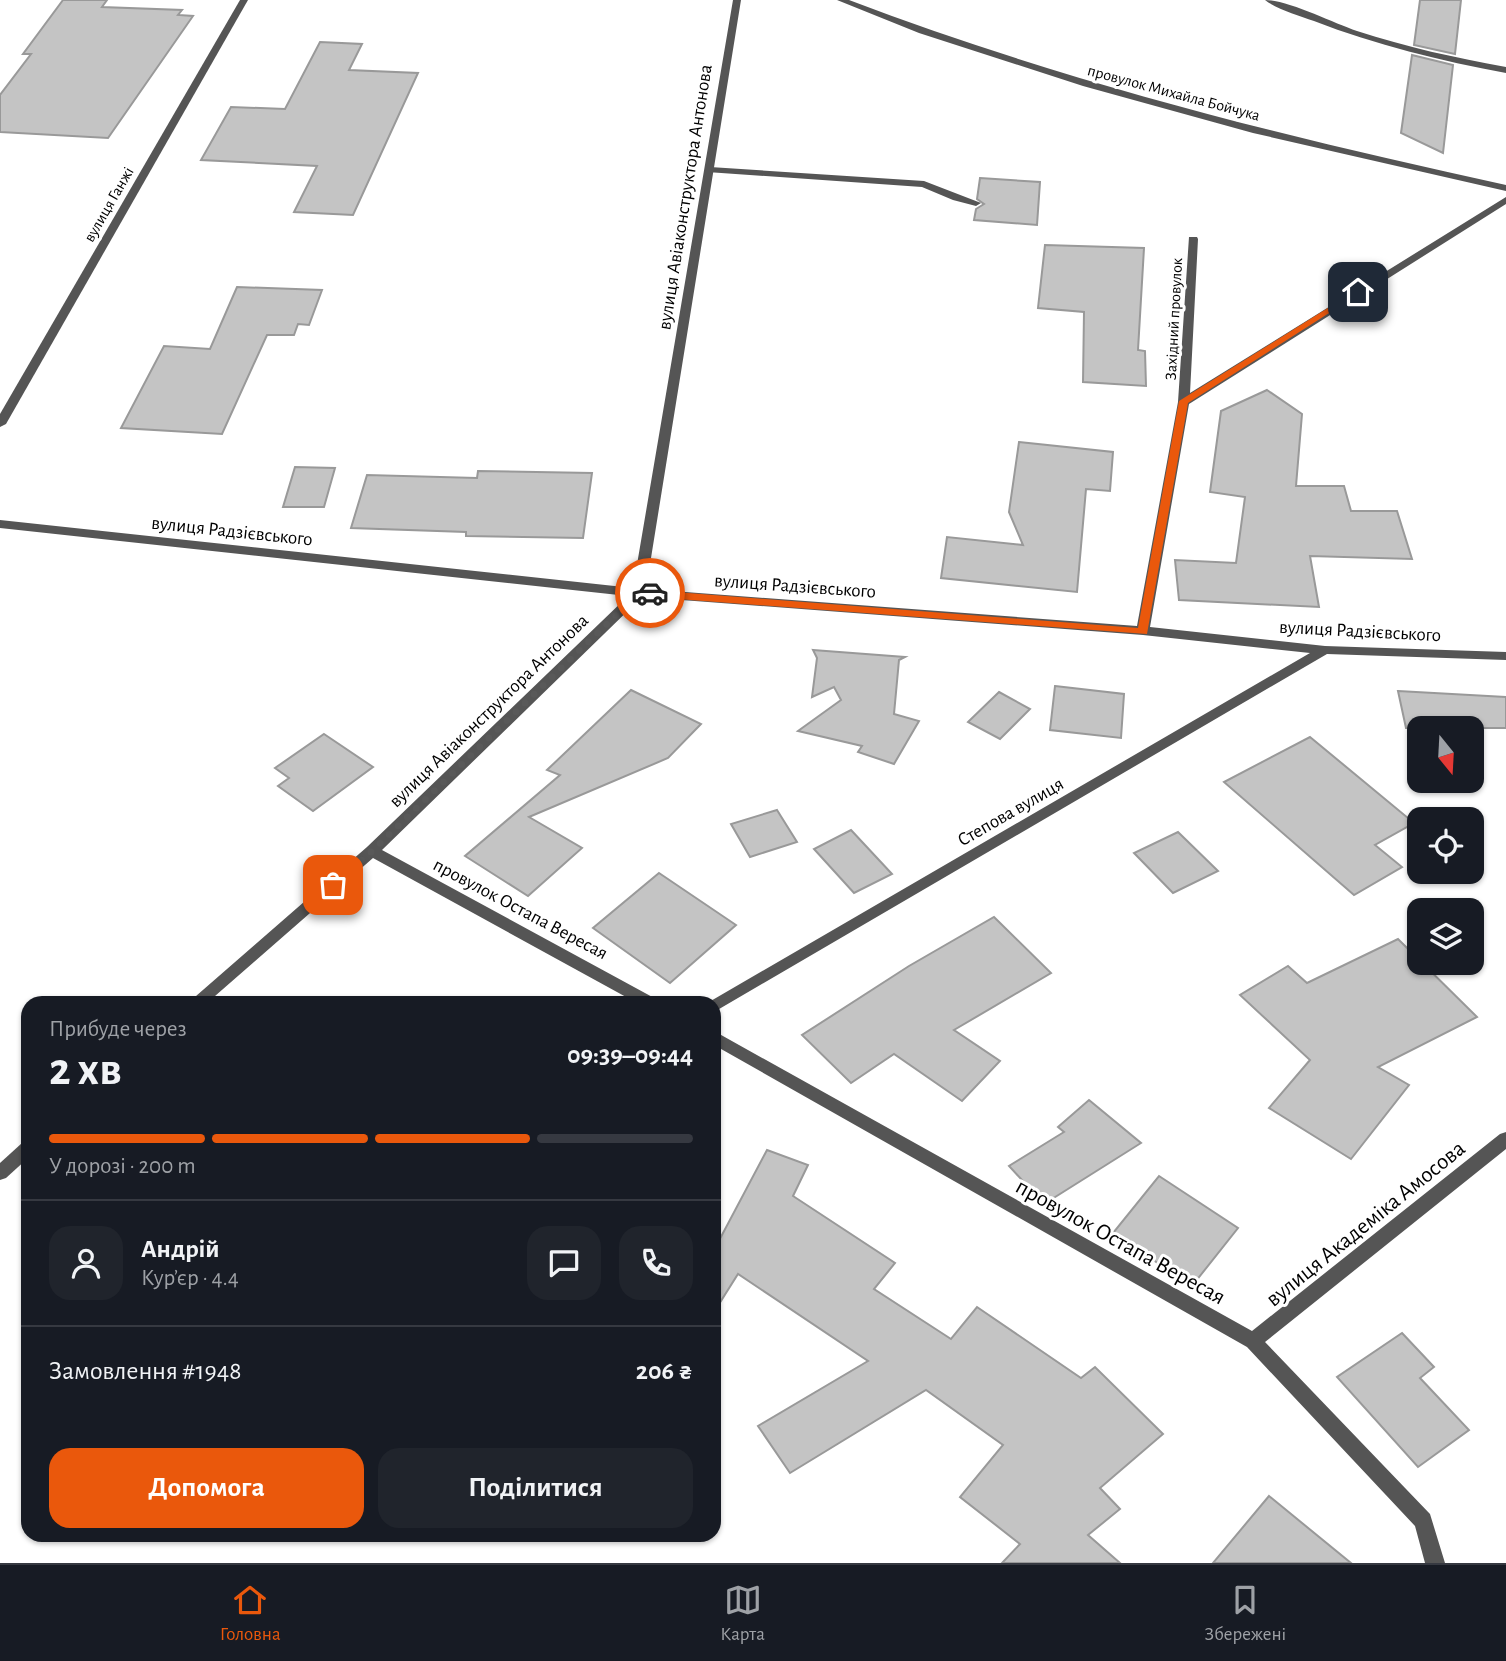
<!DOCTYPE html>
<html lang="uk">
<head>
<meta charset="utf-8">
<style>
	:root { --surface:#171b24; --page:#20242c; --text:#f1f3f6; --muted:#9ea1a6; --line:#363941; --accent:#ea580c }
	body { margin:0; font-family:"Alegreya Sans",sans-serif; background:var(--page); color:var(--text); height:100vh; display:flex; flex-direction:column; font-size:26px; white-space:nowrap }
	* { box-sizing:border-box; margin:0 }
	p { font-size:23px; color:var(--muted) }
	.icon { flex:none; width:38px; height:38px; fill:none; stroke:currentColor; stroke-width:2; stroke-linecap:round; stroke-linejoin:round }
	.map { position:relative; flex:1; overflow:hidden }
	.details { position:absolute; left:21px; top:996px; width:700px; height:546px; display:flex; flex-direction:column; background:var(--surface); border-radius:21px; box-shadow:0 2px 5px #0004 }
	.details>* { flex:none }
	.needle { width:46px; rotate:162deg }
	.controls { position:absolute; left:1407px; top:716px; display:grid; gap:14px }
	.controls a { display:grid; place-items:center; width:77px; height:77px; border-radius:14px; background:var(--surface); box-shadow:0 2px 5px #0004; font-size:35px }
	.pin { position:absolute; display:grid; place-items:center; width:60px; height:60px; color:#fff; margin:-30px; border-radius:14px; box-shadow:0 4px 10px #0006 }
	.courier { position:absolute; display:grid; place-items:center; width:70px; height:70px; margin:-35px; border:5px solid #ea580c; border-radius:50%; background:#fff; color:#222; box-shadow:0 2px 9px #0007 }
	.headline em { font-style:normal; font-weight:700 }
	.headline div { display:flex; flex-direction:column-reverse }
	.headline { display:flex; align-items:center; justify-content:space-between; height:119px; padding:0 28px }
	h1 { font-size:46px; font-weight:700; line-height:52px }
	.bar { display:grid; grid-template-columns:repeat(4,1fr); gap:10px 7px; align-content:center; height:84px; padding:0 28px }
	.bar i { height:9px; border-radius:5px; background:var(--line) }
	.bar .active { background:var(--accent) }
	.bar p { grid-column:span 4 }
	.line { display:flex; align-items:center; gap:18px; padding:0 28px; border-top:2px solid var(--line) }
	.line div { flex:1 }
	.round { display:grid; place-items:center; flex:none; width:74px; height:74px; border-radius:21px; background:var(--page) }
	.button { display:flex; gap:14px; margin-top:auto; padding:14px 28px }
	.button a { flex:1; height:80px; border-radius:21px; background:var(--accent); color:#fff; font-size:28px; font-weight:700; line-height:80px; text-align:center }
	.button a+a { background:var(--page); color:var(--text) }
	.dock { display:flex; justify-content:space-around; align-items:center; height:98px; border-top:2px solid var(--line); background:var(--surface); font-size:19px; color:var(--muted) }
	.dock a { display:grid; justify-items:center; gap:4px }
	.dock .active { color:var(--accent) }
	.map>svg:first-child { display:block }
	.building { fill:#c4c4c4; stroke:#999; stroke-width:2 }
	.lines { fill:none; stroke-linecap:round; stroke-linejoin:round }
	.lane { fill:#555; fill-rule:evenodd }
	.street { fill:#555; fill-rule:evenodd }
	.route { fill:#ea580c }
	.done { stroke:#595959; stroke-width:7; stroke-dasharray:0 12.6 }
	.labels { text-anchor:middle; stroke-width:6; stroke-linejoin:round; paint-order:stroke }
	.far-street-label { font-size:16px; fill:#000; stroke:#fff }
	.street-label { font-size:19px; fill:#000; stroke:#fff }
	.near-street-label { font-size:23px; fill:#000; stroke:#fff }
</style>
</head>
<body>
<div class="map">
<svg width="1506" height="1563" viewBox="0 0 1506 1563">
	<rect width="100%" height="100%" fill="#fff"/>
	<!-- building -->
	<g class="building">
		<polygon points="63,0 107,0 102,7 182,10 178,15 193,16 108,138 0,132 0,95 31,54 23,54"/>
		<polygon points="1420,0 1461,0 1455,54 1414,45"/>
		<polygon points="320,42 362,44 349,70 418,73 353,215 294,212 317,166 201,160 231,107 285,109"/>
		<polygon points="1412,55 1453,65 1443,153 1401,133"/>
		<polygon points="980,178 1040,182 1037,225 974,220 976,209 984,204 977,199"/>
		<polygon points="1045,245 1144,248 1138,350 1145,351 1146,386 1083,382 1084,312 1038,308"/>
		<polygon points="237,287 322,290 309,325 298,324 294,335 267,335 222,434 121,428 164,346 210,349"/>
		<polygon points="1267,390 1302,414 1296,486 1344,486 1351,511 1397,511 1412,559 1310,556 1319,607 1179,600 1175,560 1236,563 1245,497 1210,492 1221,411"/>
		<polygon points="1019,442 1113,452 1110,491 1086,489 1077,592 941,578 947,537 1023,545 1009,512"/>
		<polygon points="295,467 335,468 324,507 283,507"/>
		<polygon points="478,471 592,473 583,538 466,536 466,532 351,528 367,475 477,478"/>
		<polygon points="813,650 905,657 899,660 894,714 919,721 894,764 858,752 862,746 798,731 841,700 834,687 812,697 817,658"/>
		<polygon points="1055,686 1124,694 1121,738 1050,730"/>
		<polygon points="631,690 701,724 668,758 529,817 582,848 528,896 465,856 560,775 547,770"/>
		<polygon points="1398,691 1506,697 1506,728 1406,728"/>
		<polygon points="999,692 1030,709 1000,739 968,722"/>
		<polygon points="324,734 373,767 313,811 278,786 289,778 275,768"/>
		<polygon points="1310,737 1414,823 1375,845 1402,867 1354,895 1224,782"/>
		<polygon points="777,810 797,842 750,857 731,824"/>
		<polygon points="851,830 892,874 854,893 814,849"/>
		<polygon points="1178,832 1218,871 1173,893 1134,853"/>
		<polygon points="659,873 736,925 670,983 593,928"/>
		<polygon points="994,917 1051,973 954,1030 1000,1061 962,1101 894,1054 851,1083 802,1035 909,966"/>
		<polygon points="1398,939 1477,1017 1378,1067 1409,1085 1351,1159 1269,1108 1310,1060 1240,995 1288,966 1307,983"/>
		<polygon points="1089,1100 1141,1143 1044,1204 1009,1166 1064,1132 1058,1127"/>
		<polygon points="767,1150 808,1165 793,1196 895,1263 874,1289 951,1339 977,1307 1081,1378 1095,1367 1163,1434 1100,1488 1120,1509 1088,1535 1120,1563 1002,1563 1020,1544 960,1497 1003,1445 926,1390 790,1473 758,1426 868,1361 738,1274 714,1312 714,1250"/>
		<polygon points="1159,1176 1238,1228 1192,1286 1113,1233"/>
		<polygon points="1402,1333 1434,1367 1420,1378 1469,1430 1418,1467 1337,1377"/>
		<polygon points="1269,1496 1351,1563 1213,1563"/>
	</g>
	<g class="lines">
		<!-- lane -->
		<g class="lane">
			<path d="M837,0H849C1065,82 1281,136 1506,185V191L1253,133L1083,86L919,33Z"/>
			<polygon points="710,167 924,181 981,203 976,206 953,200 922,187 707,172 707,168"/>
		</g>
		<!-- street -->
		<g class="street">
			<polygon points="240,0 248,0 6,424 0,427 0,414"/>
			<polygon points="733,0 741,0 646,589 1137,626 1178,402 1189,237 1197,237 1198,239 1190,393 1506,197 1506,204 1189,404 1150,627 1325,646 1506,652 1506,660 1327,654 714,1012 714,1003 709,1002 1310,653 1143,635 642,597 382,850 656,999 659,1003 637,1003 373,858 207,1003 188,1003 367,847 628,596 0,528 0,520 633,588"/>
			<path d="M1265,0C1288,0 1333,23 1357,31C1406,47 1456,58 1506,67V73C1441,61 1376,45 1314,21C1298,15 1278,10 1265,0Z"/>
			<polygon points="714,1031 1252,1331 1500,1134 1506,1132 1506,1149 1265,1342 1430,1514 1445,1563 1425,1563 1415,1526 1247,1347 714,1045"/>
			<polygon points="28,1141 28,1158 6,1178 0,1180 0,1163 22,1143"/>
		</g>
	</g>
	<!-- route -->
	<polygon class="route" points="1355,291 1362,292 1188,403 1147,634 650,597 645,593 650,590 1138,628 1179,401"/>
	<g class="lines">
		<!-- done -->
		<polyline class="done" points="333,885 372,851 639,593 650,593"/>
	</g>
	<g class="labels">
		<!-- far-street labels -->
		<g class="far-street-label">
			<text transform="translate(1174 92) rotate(15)" y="6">провулок Михайла Бойчука</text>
			<text transform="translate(108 204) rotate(-60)" y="6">вулиця Ганжі</text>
			<text transform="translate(1173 319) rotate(-87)" y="6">Західний провулок</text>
		</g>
		<!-- street labels -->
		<g class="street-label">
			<text transform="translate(684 197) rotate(-81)" y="7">вулиця Авіаконструктора Антонова</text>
			<text transform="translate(232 530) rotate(6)" y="7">вулиця Радзієвського</text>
			<text transform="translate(795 585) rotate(4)" y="7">вулиця Радзієвського</text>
			<text transform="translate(1360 630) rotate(3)" y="7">вулиця Радзієвського</text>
			<text transform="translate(488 710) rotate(-44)" y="7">вулиця Авіаконструктора Антонова</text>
			<text transform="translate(1010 811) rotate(-30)" y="7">Степова вулиця</text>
			<text transform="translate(521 908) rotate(28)" y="7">провулок Остапа Вересая</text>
		</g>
		<!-- near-street labels -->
		<g class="near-street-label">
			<text transform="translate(1365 1223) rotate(-39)" y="8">вулиця Академіка Амосова</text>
			<text transform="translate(1121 1241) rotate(29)" y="8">провулок Остапа Вересая</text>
		</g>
	</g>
</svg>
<div class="controls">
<a><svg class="needle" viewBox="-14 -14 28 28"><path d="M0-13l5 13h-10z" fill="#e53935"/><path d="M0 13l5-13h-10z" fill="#9ea1a6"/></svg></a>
<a><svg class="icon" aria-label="locate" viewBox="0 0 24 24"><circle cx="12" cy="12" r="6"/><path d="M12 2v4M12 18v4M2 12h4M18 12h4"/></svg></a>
<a><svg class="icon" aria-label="layers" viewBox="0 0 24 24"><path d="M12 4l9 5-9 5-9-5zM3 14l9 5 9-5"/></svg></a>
</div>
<div class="pin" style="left:333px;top:885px;background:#ea580c"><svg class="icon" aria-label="bag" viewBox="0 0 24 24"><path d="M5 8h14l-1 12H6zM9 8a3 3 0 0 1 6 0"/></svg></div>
<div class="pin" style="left:1358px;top:292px;background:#1f2937"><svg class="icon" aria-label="home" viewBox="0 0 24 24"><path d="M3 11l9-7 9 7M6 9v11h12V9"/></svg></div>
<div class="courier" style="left:650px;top:593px"><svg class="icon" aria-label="car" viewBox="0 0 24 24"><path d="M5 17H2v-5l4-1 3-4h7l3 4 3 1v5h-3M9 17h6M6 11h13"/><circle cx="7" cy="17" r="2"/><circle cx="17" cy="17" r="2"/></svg></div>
<section class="details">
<div class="headline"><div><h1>2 хв</h1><p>Прибуде через</p></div><em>09:39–09:44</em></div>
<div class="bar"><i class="active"></i><i class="active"></i><i class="active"></i><i></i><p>У дорозі · 200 m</p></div>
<div class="line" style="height:126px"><a class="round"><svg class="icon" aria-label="person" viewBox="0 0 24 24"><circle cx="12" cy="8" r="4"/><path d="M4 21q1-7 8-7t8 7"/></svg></a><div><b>Андрій</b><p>Кур’єр · 4.4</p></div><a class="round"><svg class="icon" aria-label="chat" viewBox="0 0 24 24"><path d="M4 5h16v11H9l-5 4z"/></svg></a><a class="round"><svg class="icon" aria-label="phone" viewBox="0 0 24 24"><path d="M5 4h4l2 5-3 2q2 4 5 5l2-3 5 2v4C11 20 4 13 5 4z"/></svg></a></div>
<div class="line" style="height:91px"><div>Замовлення #1948</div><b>206 ₴</b></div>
<div class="button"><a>Допомога</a><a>Поділитися</a></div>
</section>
</div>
<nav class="dock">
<a class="active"><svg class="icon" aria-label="home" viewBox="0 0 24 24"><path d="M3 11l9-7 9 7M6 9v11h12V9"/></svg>Головна</a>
<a><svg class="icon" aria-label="map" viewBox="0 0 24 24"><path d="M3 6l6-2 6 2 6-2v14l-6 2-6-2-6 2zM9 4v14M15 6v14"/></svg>Карта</a>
<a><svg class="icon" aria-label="saved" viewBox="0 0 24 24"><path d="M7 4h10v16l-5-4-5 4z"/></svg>Збережені</a>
</nav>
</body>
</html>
